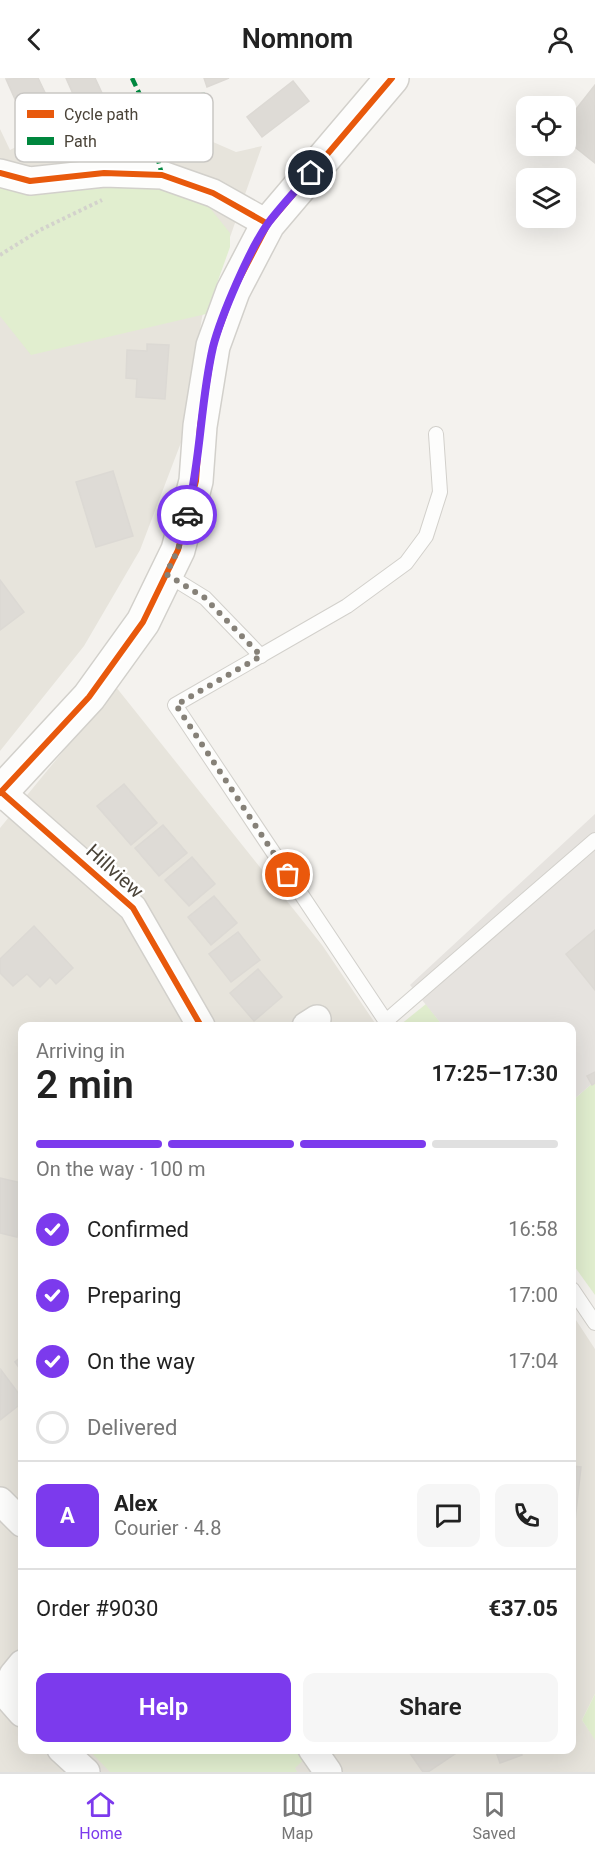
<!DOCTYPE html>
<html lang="en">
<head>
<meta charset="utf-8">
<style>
	:root { --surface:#fff; --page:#f6f6f6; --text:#222; --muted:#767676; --line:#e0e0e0; --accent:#7c3aed }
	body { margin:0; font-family:Roboto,sans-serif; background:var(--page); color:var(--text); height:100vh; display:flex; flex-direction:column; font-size:22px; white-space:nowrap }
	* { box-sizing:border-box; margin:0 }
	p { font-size:20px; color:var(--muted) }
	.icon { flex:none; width:33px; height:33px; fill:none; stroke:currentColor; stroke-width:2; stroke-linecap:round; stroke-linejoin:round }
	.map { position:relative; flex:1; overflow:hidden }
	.sheet { position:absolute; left:18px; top:944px; width:558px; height:732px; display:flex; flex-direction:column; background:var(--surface); border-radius:12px; box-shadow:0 6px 24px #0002 }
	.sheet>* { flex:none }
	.controls { position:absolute; left:516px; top:18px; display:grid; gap:12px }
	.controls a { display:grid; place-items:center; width:60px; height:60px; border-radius:12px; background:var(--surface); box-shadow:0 6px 24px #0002; font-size:30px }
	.pin { position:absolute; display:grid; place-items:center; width:51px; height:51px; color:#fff; margin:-26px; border:3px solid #fff; border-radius:50%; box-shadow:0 2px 6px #0007 }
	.courier { position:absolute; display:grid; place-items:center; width:60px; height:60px; margin:-30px; border:4px solid #7c3aed; border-radius:50%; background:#fff; color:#222; box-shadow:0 2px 8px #0007 }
	.head em { font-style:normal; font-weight:600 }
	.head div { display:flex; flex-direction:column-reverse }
	.head { display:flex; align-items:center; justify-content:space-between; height:102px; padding:0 18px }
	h1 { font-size:39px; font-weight:600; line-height:45px }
	.bar { display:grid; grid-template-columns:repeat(4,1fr); gap:9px 6px; align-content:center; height:72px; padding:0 18px }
	.bar i { height:8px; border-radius:4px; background:var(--line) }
	.bar .on { background:var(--accent) }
	.bar p { grid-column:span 4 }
	.line { display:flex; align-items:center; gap:15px; padding:0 18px; border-top:2px solid var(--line) }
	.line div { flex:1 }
	.round { display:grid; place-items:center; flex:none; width:63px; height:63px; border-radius:12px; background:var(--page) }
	ol { padding:0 18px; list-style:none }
	li { display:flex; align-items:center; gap:18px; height:66px }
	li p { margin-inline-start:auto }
	li .icon { padding:6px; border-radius:50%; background:var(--accent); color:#fff; stroke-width:4 }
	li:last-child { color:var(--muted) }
	li i { width:33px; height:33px; border:3px solid var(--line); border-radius:50% }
	.button { display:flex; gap:12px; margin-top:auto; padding:12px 18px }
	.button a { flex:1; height:69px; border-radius:12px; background:var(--accent); color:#fff; font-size:24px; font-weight:600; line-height:69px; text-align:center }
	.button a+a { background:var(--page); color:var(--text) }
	header { display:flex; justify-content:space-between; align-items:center; height:78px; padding:0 18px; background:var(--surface); font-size:27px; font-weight:600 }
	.tab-bar { display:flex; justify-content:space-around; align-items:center; height:84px; border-top:2px solid var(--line); background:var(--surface); font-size:16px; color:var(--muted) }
	.tab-bar a { display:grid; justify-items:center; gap:3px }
	.tab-bar .on { color:var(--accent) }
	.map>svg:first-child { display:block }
	.residential { fill:#e7e4dc }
	.green { fill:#e1eecf }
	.parking { fill:#e6e3df }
	.building { fill:#dedbd6; stroke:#dcd9d4; stroke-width:1.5 }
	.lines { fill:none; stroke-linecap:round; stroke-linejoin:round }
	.service-casing { stroke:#d2d0cb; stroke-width:16 }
	.minor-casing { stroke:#d2d0cb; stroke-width:30 }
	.tertiary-casing { stroke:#d2d0cb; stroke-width:36 }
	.path { stroke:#d3d2cc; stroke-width:4; stroke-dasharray:3 3; stroke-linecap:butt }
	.service { stroke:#fdfdfc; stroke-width:14 }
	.minor { stroke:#fdfdfc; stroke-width:27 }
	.tertiary { stroke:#fdfdfc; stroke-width:33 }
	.quiet { stroke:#00873e; stroke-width:4.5; stroke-dasharray:9 4.5; stroke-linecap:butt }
	.cycleway-casing { stroke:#fff; stroke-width:10 }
	.cycleway { stroke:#e8590c; stroke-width:6 }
	.done { stroke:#868178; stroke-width:6; stroke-dasharray:0 10.8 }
	.route { stroke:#7c3aed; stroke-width:8 }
	.labels { text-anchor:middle; stroke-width:5; stroke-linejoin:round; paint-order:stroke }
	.street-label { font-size:20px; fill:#4b4439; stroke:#fff }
	.key { fill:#fff; stroke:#c9c7c4; stroke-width:1.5 }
	.key-label { font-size:16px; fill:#4b4439 }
</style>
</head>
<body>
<header><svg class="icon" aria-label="back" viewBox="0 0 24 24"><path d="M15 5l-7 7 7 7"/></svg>Nomnom<svg class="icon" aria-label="person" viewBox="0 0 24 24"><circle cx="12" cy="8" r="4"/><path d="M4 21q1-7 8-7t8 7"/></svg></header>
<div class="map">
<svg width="595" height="1694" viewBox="0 0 595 1694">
	<rect width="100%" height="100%" fill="#f4f2ee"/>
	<!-- residential -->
	<g class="residential">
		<polygon points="201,31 213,64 236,74 262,68 202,239 185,354 140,472 84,568 0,673 0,51 10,72 61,46"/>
		<polygon points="116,609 322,867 377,948 22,948 22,1671 572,1671 572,1236 595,1271 595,1616 582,1642 595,1661 595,1694 0,1694 0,750"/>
	</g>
	<!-- green -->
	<g class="green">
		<polygon points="0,107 62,114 142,107 188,116 210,130 230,155 230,169 206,236 31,277 0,238"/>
		<polygon points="426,926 443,948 400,948 400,947"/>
		<polygon points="595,1003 595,1217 572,1185 572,1023"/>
		<polygon points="595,1616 595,1662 582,1642"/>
		<polygon points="88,1671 304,1671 308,1678 295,1690 297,1694 110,1694"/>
	</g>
	<!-- parking -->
	<polygon class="parking" points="595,736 595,1003 572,1023 572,948 443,948 410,907"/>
	<!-- building -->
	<g class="building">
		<polygon points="38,0 58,42 30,55 6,1"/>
		<polygon points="66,0 95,0 109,30 84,41"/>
		<polygon points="204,0 229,0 207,9"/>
		<polygon points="293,3 309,23 262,59 247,39"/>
		<polygon points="595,7 595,85 566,62 566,44"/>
		<polygon points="147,266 169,267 165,321 136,319 137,301 126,300 127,272 147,273"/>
		<polygon points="113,393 133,458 96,469 76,404"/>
		<polygon points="0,502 24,534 0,552"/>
		<polygon points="124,706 157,745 131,767 97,728"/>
		<polygon points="163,747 187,775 159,798 135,770"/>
		<polygon points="192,779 215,806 189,828 165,802"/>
		<polygon points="214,818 237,845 211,867 188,839"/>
		<polygon points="34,848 73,890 56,906 50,899 40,909 27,896 13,908 0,895 0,881"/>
		<polygon points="595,852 595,912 566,876"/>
		<polygon points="238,854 260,882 231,904 209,876"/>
		<polygon points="258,891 282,919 254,943 230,915"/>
		<polygon points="595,994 595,1005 592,1007 587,998"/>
		<polygon points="0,1100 22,1105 22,1137 17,1159 0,1155"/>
		<polygon points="22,1278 22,1294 15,1284"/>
		<polygon points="1,1292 22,1320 22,1325 0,1342"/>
		<polygon points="572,1388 581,1389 575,1443 572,1442"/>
		<polygon points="407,1671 455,1671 458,1674 428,1694 423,1694"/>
		<polygon points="495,1671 520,1671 522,1677 500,1685"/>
	</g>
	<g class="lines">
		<!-- service casing -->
		<g class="service-casing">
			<g id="service">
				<polyline points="166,496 205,520 261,578"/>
				<polyline points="386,943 595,762"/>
				<polyline points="389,948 175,627 347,528 406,485 426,458 440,414 436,356"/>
				<polyline points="572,1211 595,1245"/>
			</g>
		</g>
		<!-- minor casing -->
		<g class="minor-casing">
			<g id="minor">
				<polyline points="0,95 30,103 104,95 162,97 213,115 268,146"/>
				<polyline points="1,714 133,830 201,948"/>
				<polyline points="306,948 317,941"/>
				<polyline points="0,1423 22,1445"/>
				<polyline points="22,1586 13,1597 6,1617 22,1635"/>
				<polyline points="61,1671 86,1694"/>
				<polyline points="312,1671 328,1694"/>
			</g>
		</g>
		<!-- tertiary casing -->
		<g class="tertiary-casing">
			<polyline id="tertiary" points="0,715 89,619 143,544 178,472 196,403 200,348 213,268 233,213 268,146 392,0"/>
		</g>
		<!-- path -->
		<polyline class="path" points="0,177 40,152 102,122"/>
		<!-- service -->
		<use href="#service" class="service"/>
		<!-- minor -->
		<use href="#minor" class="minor"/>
		<!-- tertiary -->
		<use href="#tertiary" class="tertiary"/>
		<!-- quiet -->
		<g class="quiet">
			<polyline points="132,0 142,21 162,97"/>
			<polyline points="142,21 205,17"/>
		</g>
		<!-- cycleway casing -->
		<g class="cycleway-casing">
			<g id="cycleway">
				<polyline points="0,95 30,103 104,95 162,97 213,115 268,146"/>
				<polyline points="1,714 133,830 201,948"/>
				<polyline points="0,715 89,619 143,544 178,472 196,403 200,348 213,268 233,213 268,146 392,0"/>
			</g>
		</g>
		<!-- cycleway -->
		<use href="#cycleway" class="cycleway"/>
	</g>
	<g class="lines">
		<!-- done -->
		<polyline class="done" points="187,437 178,472 166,496 205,520 261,578 176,627 288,797"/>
		<!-- route -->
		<path class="route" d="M187,437C201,382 200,325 213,269C221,238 250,170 269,144C282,127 297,111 311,95"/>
	</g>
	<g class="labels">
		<!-- street labels -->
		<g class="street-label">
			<text transform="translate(115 793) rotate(42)" y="7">Hillview</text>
		</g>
	</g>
	<!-- legend -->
	<rect x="15" y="15" width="198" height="69" rx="9" class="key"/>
	<rect x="27" y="32" width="27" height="8" fill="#e8590c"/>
	<rect x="27" y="59" width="27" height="8" fill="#00873e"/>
	<g class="key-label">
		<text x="64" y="42">Cycle path</text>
		<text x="64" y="69">Path</text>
	</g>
</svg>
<div class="controls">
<a><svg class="icon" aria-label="locate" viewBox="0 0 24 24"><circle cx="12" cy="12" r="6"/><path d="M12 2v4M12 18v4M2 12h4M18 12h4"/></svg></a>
<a><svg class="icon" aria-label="layers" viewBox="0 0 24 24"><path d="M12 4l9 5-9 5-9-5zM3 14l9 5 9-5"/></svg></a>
</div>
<div class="pin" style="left:288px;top:797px;background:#ea580c"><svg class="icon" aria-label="bag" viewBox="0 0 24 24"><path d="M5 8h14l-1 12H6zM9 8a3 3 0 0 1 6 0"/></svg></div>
<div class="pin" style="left:311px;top:95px;background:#1f2937"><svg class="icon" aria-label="home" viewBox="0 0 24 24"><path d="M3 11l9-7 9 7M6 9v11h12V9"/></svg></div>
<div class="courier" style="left:187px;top:437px"><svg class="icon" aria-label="car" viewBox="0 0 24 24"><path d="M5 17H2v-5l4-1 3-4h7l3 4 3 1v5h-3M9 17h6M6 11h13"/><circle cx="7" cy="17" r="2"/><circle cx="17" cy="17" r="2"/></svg></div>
<section class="sheet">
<div class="head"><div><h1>2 min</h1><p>Arriving in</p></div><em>17:25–17:30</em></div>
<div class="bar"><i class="on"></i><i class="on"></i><i class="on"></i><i></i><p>On the way · 100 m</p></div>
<ol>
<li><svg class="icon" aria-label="check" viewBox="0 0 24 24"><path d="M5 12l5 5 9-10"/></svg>Confirmed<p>16:58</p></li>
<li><svg class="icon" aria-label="check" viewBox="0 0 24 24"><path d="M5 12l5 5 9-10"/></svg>Preparing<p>17:00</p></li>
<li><svg class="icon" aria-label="check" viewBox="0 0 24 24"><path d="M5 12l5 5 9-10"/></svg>On the way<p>17:04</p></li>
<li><i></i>Delivered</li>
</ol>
<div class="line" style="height:108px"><b class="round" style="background:var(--accent);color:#fff">A</b><div><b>Alex</b><p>Courier · 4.8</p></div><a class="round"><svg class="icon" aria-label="chat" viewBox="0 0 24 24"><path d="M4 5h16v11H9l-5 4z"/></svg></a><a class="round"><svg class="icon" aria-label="phone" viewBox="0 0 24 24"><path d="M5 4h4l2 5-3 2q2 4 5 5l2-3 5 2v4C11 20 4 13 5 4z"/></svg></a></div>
<div class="line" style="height:78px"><div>Order #9030</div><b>€37.05</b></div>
<div class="button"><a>Help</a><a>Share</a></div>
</section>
</div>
<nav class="tab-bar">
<a class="on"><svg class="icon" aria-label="home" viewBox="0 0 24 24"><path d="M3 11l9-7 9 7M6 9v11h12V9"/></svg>Home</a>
<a><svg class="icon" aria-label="map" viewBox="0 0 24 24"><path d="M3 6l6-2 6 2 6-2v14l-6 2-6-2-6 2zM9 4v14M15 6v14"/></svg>Map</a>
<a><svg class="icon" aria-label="saved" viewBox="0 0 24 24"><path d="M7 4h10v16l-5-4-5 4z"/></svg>Saved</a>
</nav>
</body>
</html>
